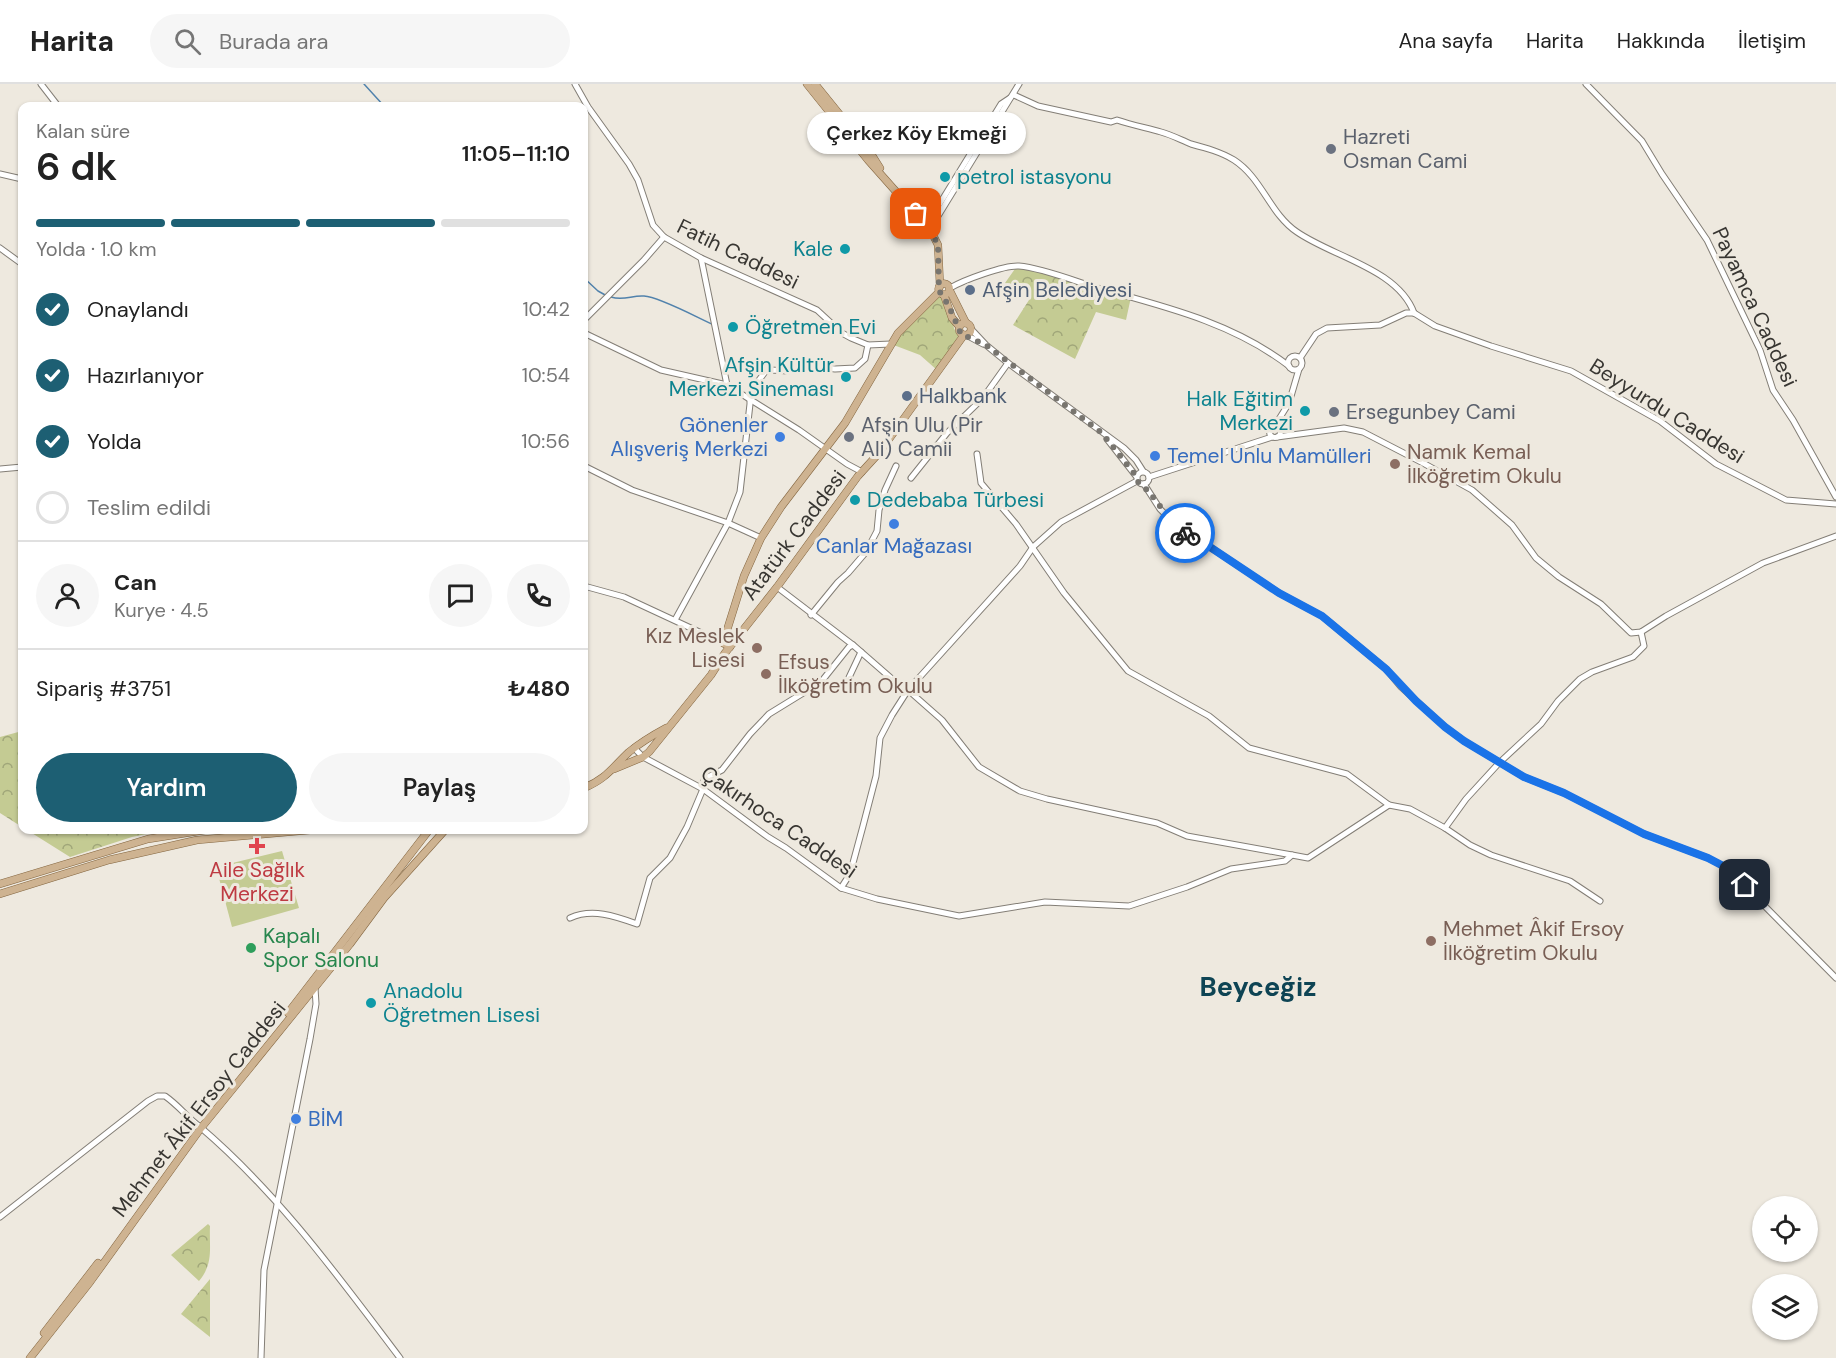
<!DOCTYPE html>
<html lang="tr">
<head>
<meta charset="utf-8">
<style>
	:root { --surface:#fff; --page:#f6f6f6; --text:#222; --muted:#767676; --line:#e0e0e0; --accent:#1d5f73 }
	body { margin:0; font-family:"DM Sans",sans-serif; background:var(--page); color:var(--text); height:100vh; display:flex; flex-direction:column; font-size:22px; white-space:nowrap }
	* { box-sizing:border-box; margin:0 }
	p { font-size:20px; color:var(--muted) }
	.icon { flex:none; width:33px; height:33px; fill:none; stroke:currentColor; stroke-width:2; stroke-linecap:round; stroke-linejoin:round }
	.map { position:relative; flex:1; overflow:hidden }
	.details { position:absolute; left:18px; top:18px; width:570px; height:732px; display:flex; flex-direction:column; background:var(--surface); border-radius:12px; box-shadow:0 2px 4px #0004 }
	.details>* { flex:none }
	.fabs { position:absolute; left:1752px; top:1112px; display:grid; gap:12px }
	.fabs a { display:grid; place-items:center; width:66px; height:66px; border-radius:50%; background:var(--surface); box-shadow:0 2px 4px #0004; font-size:30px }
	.pin { position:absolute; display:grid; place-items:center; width:51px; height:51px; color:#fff; margin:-26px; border-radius:12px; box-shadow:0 3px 9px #0006 }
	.courier { position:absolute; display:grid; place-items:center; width:60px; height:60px; margin:-30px; border:4px solid #1a73e8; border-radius:50%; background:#fff; color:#222; box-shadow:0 2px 8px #0007 }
	.bubble { position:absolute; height:42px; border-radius:21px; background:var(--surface); box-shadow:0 2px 4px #0004; font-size:20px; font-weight:600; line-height:42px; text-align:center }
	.headline em { font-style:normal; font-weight:600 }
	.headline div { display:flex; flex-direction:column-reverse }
	.headline { display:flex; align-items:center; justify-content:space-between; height:102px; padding:0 18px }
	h1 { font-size:39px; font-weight:600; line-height:45px }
	.bar { display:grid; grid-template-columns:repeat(4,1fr); gap:9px 6px; align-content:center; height:72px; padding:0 18px }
	.bar i { height:8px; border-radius:4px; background:var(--line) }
	.bar .active { background:var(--accent) }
	.bar p { grid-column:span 4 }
	.line { display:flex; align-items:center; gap:15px; padding:0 18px; border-top:2px solid var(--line) }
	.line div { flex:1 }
	.round { display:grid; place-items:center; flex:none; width:63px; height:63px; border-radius:32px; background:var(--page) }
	ol { padding:0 18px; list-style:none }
	li { display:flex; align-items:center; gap:18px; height:66px }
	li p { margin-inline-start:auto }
	li .icon { padding:6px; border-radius:50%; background:var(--accent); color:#fff; stroke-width:4 }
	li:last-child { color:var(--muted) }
	li i { width:33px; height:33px; border:3px solid var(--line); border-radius:50% }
	.button { display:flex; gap:12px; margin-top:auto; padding:12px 18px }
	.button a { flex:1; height:69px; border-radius:36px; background:var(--accent); color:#fff; font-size:24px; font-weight:600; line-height:69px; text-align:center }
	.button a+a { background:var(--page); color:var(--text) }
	header { display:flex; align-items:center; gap:36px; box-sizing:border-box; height:84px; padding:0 30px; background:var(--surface); border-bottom:2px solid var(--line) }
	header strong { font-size:28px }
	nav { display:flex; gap:33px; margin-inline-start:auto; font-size:21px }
	.search { width:420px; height:54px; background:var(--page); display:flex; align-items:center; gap:15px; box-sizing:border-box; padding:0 21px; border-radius:33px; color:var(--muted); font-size:22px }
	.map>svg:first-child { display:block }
	.forest { fill:url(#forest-crowns) }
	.pitch { fill:#c4cb93 }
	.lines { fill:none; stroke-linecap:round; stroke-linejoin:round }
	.stream { stroke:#5182ac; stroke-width:1.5 }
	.minor-casing { stroke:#837e76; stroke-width:7 }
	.major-casing { stroke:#846640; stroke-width:8 }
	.minor { stroke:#fff; stroke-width:5 }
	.major { stroke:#ceb391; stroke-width:7 }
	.done { stroke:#78756f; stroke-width:6; stroke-dasharray:0 10.8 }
	.route { stroke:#1a73e8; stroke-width:8 }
	.worship-dot { fill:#6b7280; stroke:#eee9df; stroke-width:2 }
	.culture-dot { fill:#0f9aa8; stroke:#eee9df; stroke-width:2 }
	.service-dot { fill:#5c6f8a; stroke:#eee9df; stroke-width:2 }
	.shop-dot { fill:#3f7fe0; stroke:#eee9df; stroke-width:2 }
	.education-dot { fill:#8d6e63; stroke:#eee9df; stroke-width:2 }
	.health-dot { fill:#e0444e; stroke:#eee9df; stroke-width:2 }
	.leisure-dot { fill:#2e9e5b; stroke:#eee9df; stroke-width:2 }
	.labels { text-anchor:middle; stroke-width:6; stroke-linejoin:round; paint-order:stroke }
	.worship-label { font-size:21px; fill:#5b616d; stroke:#eee9df; text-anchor:start }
	.culture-label { font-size:21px; fill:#0d838f; stroke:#eee9df; text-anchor:start }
	.street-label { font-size:21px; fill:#383632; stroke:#eee9df }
	.service-label { font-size:21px; fill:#4e5e75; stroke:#eee9df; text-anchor:start }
	.shop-label { font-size:21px; fill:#366cbe; stroke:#eee9df; text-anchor:start }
	.education-label { font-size:21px; fill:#785e54; stroke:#eee9df; text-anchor:start }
	.health-label { font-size:21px; fill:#be3a42; stroke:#eee9df }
	.leisure-label { font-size:21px; fill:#27864d; stroke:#eee9df; text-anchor:start }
	.district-label { font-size:27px; font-weight:bold; fill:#0e4454; stroke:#eee9df }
</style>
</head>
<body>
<header>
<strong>Harita</strong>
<div class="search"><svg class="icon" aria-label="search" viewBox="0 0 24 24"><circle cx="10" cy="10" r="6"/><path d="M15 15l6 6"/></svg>Burada ara</div>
<nav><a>Ana sayfa</a><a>Harita</a><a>Hakkında</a><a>İletişim</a></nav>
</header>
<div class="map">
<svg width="1836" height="1274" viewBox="0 0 1836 1274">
	<defs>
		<pattern id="forest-crowns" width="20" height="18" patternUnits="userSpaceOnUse" patternTransform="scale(1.5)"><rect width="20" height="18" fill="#c4cb93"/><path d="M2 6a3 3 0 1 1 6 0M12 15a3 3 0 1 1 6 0" fill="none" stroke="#a0a679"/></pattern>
	</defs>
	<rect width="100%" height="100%" fill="#eee9df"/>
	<!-- forest -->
	<g class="forest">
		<polygon points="1017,182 1131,213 1126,236 1096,228 1075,275 1013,241 1029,216 1005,199"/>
		<path d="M939,208C943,216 949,224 952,232C954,241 952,245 959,251L937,286L920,271L891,260Z"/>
		<polygon points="22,647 22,743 0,729 0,653"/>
		<polygon points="27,746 165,746 132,753 70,773"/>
		<path d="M208,1140L210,1142C209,1164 214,1179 199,1197L171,1171Z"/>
		<polygon points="210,1195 210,1253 181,1230"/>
	</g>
	<!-- pitch -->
	<polygon class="pitch" points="282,767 299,824 232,843 216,783"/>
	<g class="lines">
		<!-- stream -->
		<g class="stream">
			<polyline points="364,0 384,22"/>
			<polyline points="584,194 598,207 607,212"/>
			<path d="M611,213C624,217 632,211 644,212C660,213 698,234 714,241"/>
		</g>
		<!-- minor casing -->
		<g class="minor-casing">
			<g id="minor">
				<polyline points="41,0 58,22"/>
				<polyline points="575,0 588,23 629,80 638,96 653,141 664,153 701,174 817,226 842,249 851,254 868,261 891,260"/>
				<polyline points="1586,0 1642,57 1662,90 1707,156 1760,266 1773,306 1793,336 1836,413"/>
				<path d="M1014,11L1038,22L1111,38L1117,36C1132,41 1147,44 1161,48C1172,51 1181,56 1191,60C1206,64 1221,68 1234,76C1262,94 1270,130 1297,148C1333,173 1398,185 1414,229"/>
				<polyline points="0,90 22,95"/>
				<polyline points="924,140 931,134 1001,20 1010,14"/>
				<polyline points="931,147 935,137 1019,0"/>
				<polyline points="0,164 22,180"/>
				<polyline points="701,174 727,301"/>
				<path d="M950,204C964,196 1004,181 1019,182C1042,184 1072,196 1094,203C1162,222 1232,238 1289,282"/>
				<polyline points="1414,229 1435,242 1491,262 1571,287 1660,337 1716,380 1786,416 1836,420"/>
				<polyline points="584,236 644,176 664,153"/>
				<polyline points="971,245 986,261 1008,279 1124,364 1136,376 1143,387"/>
				<polyline points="584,249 661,286 727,301 799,346 847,380 862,388"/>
				<polyline points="966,251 983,260"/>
				<circle cx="1295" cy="279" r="7"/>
				<polyline points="1300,274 1316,250 1327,244 1380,241 1406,229 1414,229"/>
				<circle cx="1275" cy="348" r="5.5"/>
				<polyline points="1274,343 1289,319 1299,285"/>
				<polyline points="1277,353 1344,344 1363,348 1423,379 1472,406 1512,441 1536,474 1559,493 1601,520 1631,549 1641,548 1666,532 1763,479 1836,452"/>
				<polyline points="1107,355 1136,392"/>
				<polyline points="977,370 981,399 1016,440 1064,509 1128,587 1209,632 1249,664 1347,690 1389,721 1410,725 1445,744 1470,761 1491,771 1570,797 1600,817"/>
				<polyline points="584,382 632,406 728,439 761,454"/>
				<polyline points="0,385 22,383"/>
				<circle cx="1143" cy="394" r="6"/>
				<polyline points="1149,393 1272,353"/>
				<polyline points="911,394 947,349 983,314 1008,279"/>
				<polyline points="1144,400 1160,425 1183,448 1204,459 1279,509 1322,532 1386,585 1401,603 1445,643 1464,657 1524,693 1564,709 1644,750 1708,774 1727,784 1836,894"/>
				<polyline points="584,502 624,513 723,559"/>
				<polyline points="777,503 853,561 900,602 908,606 942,636 979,683 1020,707 1047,715 1157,739 1187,752 1292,771"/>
				<polyline points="811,531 838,498 848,489 866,468 877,447 879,426 885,406 896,382"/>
				<polyline points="675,536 728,439 740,408 750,320 750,308 765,288 771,286 788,287 798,281 835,285 855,284 865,275 868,261"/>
				<polyline points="844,604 861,568"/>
				<polyline points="634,664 643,673 703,705 768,753 786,764 841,804 877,815 959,832 1045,818 1129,822 1187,803 1231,785 1285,777 1292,771 1308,774 1389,721"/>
				<polyline points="1445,744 1466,715 1499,679 1541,640 1558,617 1580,595 1592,588 1633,573 1644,562 1641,548"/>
				<polyline points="841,804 850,790 863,742 876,692 880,654 892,631 908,606 1020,482 1033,463 1061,438 1137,397"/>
				<path d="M570,834C592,824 615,832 637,840L650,794L670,774L687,743L703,705L704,695L722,686L750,650L769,630L821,598L849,563L853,561"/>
				<path d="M0,1133L148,1017L157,1012H165C178,1021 187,1033 199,1042C278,1109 338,1192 400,1274"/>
				<polyline points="261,1274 264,1186 310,955 316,920 315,904"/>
			</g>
		</g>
		<!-- major casing -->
		<g class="major-casing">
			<g id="major">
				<polyline points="807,0 868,76 931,147 938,161 940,202"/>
				<polyline points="815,0 870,68 880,84"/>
				<circle cx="944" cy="205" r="5.5"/>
				<polyline points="950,207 966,239"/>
				<polyline points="944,211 952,234 959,242"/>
				<circle cx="965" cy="245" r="6"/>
				<polyline points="730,563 723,559 744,492 761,454 781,423 845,339 898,249 939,208"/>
				<polyline points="614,685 643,673 649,668 711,591 725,569 777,503 858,392 879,369 964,251"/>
				<path d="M584,704C606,695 612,684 629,668C640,659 653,651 666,644"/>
				<polyline points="0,800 148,755 205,746"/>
				<polyline points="0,810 109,776 197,756 310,746"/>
				<polyline points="288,929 429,746"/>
				<polyline points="44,1249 98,1179"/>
				<polyline points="30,1274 90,1198 201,1044 350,860 384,814 445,746"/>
			</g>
		</g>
		<!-- minor -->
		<use href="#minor" class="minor"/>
		<!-- major -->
		<use href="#major" class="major"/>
	</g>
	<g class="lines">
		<!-- done -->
		<path class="done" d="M916,130L931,147L938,161L939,207C948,218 955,236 961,250L986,261L1102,349L1136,392L1137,397C1153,408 1165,434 1185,449"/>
		<!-- route -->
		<polyline class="route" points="1185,449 1204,459 1279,509 1322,532 1386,585 1416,617 1445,643 1464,657 1524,693 1564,709 1644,750 1708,774 1727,784 1745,801"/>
	</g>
	<!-- markers -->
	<g class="worship-dot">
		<circle cx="1331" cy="65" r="6"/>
		<circle cx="1334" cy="328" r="6"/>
		<circle cx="849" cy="353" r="6"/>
	</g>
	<g class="culture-dot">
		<circle cx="945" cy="93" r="6"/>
		<circle cx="845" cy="165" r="6"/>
		<circle cx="733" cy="243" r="6"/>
		<circle cx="846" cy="293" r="6"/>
		<circle cx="1305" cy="327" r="6"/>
		<circle cx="855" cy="416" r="6"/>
		<circle cx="371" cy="919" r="6"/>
	</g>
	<g class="service-dot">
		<circle cx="970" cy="206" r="6"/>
		<circle cx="907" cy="312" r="6"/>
	</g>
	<g class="shop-dot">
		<circle cx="780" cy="353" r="6"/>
		<circle cx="1155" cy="372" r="6"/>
		<circle cx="894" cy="440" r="6"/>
		<circle cx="296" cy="1035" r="6"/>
	</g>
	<g class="education-dot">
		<circle cx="1395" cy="380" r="6"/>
		<circle cx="757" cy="564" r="6"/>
		<circle cx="766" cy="590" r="6"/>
		<circle cx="1431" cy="857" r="6"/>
	</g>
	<path class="health-dot" d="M254 753h6v6h6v6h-6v6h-6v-6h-6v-6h6z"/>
	<circle class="leisure-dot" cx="251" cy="864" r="6"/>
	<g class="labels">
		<!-- worship labels -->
		<g class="worship-label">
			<text x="1343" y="60">Hazreti<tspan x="1343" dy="24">Osman Cami</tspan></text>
			<text x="1346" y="335">Ersegunbey Cami</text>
			<text x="861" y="348">Afşin Ulu (Pir<tspan x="861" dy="24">Ali) Camii</tspan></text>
		</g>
		<!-- culture labels -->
		<g class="culture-label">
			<text x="957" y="100">petrol istasyonu</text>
			<text x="833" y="172" text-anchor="end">Kale</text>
			<text x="745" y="250">Öğretmen Evi</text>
			<text x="834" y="288" text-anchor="end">Afşin Kültür<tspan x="834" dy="24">Merkezi Sineması</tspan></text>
			<text x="1293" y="322" text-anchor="end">Halk Eğitim<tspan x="1293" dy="24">Merkezi</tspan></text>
			<text x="867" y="423">Dedebaba Türbesi</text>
			<text x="383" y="914">Anadolu<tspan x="383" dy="24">Öğretmen Lisesi</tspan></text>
		</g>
		<!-- street labels -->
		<g class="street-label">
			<text transform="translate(738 170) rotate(26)" y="7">Fatih Caddesi</text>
			<text transform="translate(1755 223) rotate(65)" y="7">Payamca Caddesi</text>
			<text transform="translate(1667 327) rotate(32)" y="7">Beyyurdu Caddesi</text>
			<text transform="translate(794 451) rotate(-53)" y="7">Atatürk Caddesi</text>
			<text transform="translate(779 738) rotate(34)" y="7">Çakırhoca Caddesi</text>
			<text transform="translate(199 1025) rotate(-52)" y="7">Mehmet Âkif Ersoy Caddesi</text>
		</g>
		<!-- service labels -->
		<g class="service-label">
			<text x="982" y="213">Afşin Belediyesi</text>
			<text x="919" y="319">Halkbank</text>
		</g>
		<!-- shop labels -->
		<g class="shop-label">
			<text x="768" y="348" text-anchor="end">Gönenler<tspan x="768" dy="24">Alışveriş Merkezi</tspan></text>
			<text x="1167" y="379">Temel Unlu Mamülleri</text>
			<text x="894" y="469" text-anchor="middle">Canlar Mağazası</text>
			<text x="308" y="1042">BİM</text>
		</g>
		<!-- education labels -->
		<g class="education-label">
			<text x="1407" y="375">Namık Kemal<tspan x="1407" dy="24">İlköğretim Okulu</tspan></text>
			<text x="745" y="559" text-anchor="end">Kız Meslek<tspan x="745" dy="24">Lisesi</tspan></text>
			<text x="778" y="585">Efsus<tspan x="778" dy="24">İlköğretim Okulu</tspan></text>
			<text x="1443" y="852">Mehmet Âkif Ersoy<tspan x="1443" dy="24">İlköğretim Okulu</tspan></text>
		</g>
		<!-- health labels -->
		<g class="health-label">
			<text x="257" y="793">Aile Sağlık<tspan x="257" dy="24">Merkezi</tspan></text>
		</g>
		<!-- leisure labels -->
		<g class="leisure-label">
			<text x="263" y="859">Kapalı<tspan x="263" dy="24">Spor Salonu</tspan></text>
		</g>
		<!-- district labels -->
		<g class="district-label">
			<text x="1258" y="912">Beyceğiz</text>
		</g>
	</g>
</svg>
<div class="fabs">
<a><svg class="icon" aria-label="locate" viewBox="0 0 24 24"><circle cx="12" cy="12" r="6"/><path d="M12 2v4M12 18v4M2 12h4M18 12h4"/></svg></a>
<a><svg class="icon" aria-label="layers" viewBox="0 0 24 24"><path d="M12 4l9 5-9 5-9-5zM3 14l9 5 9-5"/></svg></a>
</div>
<div class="pin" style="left:916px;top:130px;background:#ea580c"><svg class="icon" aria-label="bag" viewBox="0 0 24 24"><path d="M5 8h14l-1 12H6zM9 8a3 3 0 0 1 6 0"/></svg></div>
<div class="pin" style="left:1745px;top:801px;background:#1f2937"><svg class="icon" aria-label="home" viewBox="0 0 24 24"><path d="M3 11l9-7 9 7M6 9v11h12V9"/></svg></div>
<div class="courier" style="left:1185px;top:449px"><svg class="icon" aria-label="bike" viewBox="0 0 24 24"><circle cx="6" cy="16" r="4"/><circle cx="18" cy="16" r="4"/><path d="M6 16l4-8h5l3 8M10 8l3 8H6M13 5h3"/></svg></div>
<div class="bubble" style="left:807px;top:28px;width:219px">Çerkez Köy Ekmeği</div>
<section class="details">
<div class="headline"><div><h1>6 dk</h1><p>Kalan süre</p></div><em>11:05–11:10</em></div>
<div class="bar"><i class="active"></i><i class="active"></i><i class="active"></i><i></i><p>Yolda · 1.0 km</p></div>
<ol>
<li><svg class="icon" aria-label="check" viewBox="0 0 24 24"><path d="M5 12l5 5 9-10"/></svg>Onaylandı<p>10:42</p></li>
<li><svg class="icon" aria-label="check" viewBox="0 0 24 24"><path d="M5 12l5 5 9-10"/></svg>Hazırlanıyor<p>10:54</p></li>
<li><svg class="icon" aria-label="check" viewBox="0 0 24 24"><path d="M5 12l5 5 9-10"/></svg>Yolda<p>10:56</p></li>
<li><i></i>Teslim edildi</li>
</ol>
<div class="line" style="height:108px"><a class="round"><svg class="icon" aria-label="person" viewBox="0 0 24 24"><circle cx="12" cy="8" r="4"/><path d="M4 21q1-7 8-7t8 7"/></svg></a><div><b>Can</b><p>Kurye · 4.5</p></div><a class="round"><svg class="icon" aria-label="chat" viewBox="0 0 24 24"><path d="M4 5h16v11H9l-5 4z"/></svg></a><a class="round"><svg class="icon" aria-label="phone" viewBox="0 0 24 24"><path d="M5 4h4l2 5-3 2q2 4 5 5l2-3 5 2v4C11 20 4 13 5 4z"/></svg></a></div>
<div class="line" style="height:78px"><div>Sipariş #3751</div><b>₺480</b></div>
<div class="button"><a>Yardım</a><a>Paylaş</a></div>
</section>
</div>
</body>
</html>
